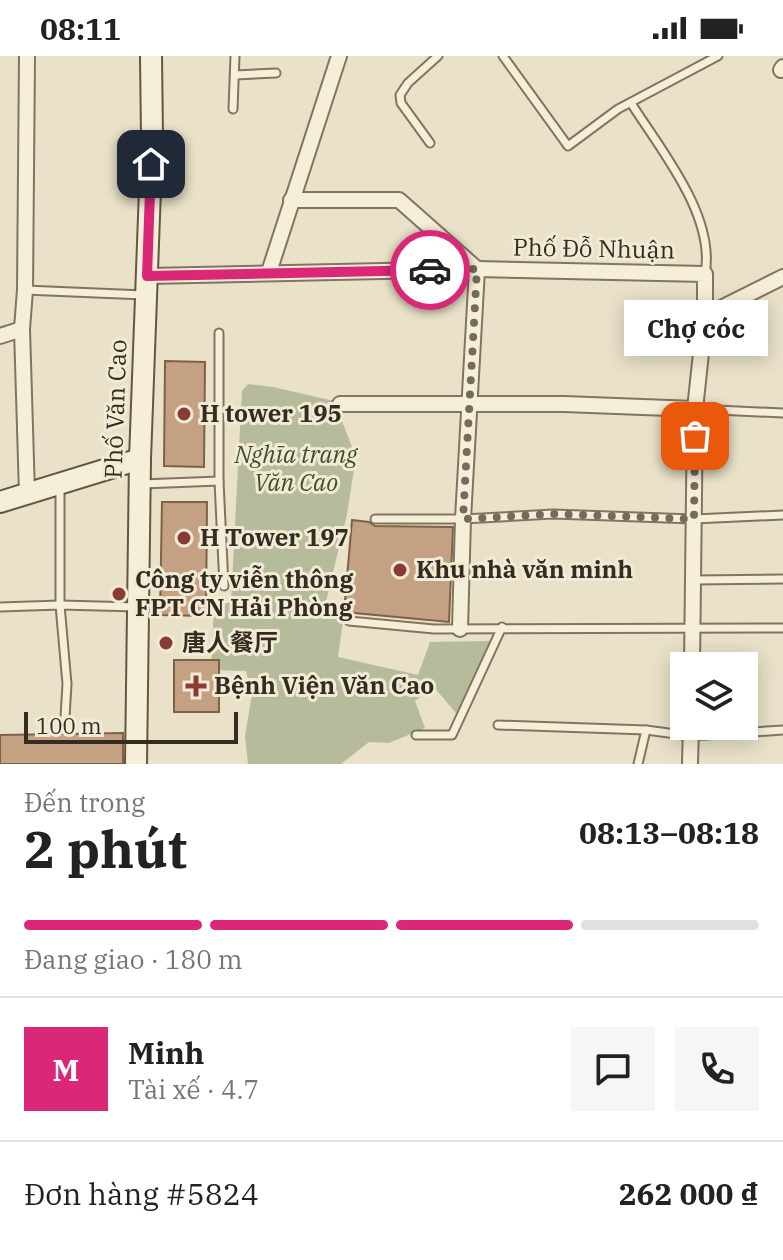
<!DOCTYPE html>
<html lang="vi">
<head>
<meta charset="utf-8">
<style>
	:root { --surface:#fff; --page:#f6f6f6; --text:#222; --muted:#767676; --line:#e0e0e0; --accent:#db2777 }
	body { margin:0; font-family:"IBM Plex Serif","Noto Sans SC",serif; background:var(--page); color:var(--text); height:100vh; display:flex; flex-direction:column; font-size:30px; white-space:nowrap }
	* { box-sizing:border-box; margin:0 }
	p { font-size:26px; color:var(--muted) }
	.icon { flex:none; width:44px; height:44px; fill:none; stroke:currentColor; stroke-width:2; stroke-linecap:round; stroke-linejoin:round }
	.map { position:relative; height:708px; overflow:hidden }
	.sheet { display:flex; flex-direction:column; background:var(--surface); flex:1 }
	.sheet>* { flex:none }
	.controls { position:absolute; left:670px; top:596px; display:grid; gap:16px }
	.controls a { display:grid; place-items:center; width:88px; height:88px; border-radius:0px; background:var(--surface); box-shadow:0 4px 20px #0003; font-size:40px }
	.scale { position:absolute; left:24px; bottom:20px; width:214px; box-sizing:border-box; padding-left:8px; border:4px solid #352c21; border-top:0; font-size:22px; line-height:28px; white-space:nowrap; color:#352c21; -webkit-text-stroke:6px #f1ebd6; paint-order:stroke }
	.pin { position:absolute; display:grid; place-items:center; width:68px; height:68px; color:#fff; margin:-34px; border-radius:16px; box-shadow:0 4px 12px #0006 }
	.courier { position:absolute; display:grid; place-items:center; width:80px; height:80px; margin:-40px; border:6px solid #db2777; border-radius:50%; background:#fff; color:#222; box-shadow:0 2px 10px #0007 }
	.bubble { position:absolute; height:56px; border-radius:0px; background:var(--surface); box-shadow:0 4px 20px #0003; font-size:26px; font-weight:800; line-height:56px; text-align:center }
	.headline em { font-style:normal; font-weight:800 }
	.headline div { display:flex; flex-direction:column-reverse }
	.headline { display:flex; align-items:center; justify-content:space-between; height:136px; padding:0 24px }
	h1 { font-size:52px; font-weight:800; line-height:60px }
	.bar { display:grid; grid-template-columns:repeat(4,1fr); gap:12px 8px; align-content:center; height:96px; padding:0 24px }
	.bar i { height:10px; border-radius:6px; background:var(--line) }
	.bar .active { background:var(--accent) }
	.bar p { grid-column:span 4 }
	.line { display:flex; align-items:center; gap:20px; padding:0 24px; border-top:2px solid var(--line) }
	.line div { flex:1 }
	.round { display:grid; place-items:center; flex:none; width:84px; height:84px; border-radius:0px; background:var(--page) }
	.status { display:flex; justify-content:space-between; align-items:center; height:56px; padding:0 40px; background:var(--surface); direction:ltr }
	.status svg { height:22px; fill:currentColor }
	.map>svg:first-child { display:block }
	.cemetery { fill:#b6bc9b }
	.building { fill:#c3a182; stroke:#7f6148; stroke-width:2 }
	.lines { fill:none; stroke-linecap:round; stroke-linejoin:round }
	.lane-casing { stroke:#83745f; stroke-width:11 }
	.street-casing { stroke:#83745f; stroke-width:18 }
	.secondary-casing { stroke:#655642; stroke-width:24 }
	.lane { stroke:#f5efda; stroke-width:7 }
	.street { stroke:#f5efda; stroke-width:14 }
	.secondary { stroke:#f5efda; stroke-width:20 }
	.done { stroke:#746b5b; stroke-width:8; stroke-dasharray:0 14.4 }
	.route { stroke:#db2777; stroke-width:10 }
	.poi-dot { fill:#8b3b36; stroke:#f1ebd6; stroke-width:3 }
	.labels { text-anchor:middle; stroke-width:6; stroke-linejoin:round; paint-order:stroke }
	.street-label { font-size:24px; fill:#352c21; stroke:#f1ebd6 }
	.poi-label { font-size:24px; font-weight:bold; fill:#352c21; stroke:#f1ebd6; text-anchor:start }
	.park-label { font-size:24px; font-style:italic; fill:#434f2a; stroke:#f1ebd6 }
</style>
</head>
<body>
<div class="status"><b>08:11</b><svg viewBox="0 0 49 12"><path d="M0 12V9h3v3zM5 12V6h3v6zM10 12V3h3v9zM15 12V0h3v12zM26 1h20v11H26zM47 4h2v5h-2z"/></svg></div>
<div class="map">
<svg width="783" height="708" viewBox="0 0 783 708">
	<rect width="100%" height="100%" fill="#e9e1c8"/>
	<!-- cemetery -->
	<polygon class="cemetery" points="248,328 273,331 334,345 356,401 347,458 324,554 343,565 338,601 418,619 430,586 491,585 456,657 433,630 415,645 425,672 389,687 369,686 341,708 248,708 245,680 252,638 246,615 211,614 214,550 231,546 242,335"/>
	<!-- building -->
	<g class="building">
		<polygon points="165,305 205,306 204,411 164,410"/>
		<polygon points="162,446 207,446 206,560 160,559"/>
		<polygon points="352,464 369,466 375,470 453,471 449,566 344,556"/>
		<rect x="174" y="604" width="45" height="52"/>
		<polygon points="123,677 123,708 0,708 0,679"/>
	</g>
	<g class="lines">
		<!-- lane casing -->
		<g class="lane-casing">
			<g id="lane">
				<polyline points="503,0 568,90 618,53 718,0"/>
				<polyline points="235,19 276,17"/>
				<path d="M631,47C660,93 716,160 705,218"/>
				<polyline points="233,53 235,0"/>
				<polyline points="430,87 401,47 400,39 408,27 438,0"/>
				<polyline points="25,234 144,239"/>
				<polyline points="695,353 783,357"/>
				<polyline points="219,425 224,530"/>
				<polyline points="142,428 219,425 219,277"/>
				<polyline points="60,429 60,549 67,628 65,661"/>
				<polyline points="375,463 463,463 553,458 694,463 783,459"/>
				<polyline points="693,524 783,523"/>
				<polyline points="0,551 60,549 138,551"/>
				<polyline points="349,565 434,573 783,572"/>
				<polyline points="498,669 646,674"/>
				<polyline points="416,679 452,679 502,571"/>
				<polyline points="638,708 646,674 691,680 783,674"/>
			</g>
		</g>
		<!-- street casing -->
		<g class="street-casing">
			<g id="street">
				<polyline points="27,0 25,234 22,273 27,438"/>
				<polyline points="781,14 783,11"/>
				<polyline points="291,144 399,144 477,213 463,463 460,573"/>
				<polyline points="269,216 339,0"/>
				<polyline points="147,220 477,213 705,218 705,260 695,353 692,610"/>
				<polyline points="705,260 783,221"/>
				<polyline points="0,280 22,273"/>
				<polyline points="340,348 564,348 695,353"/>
				<polyline points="690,708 691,670"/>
			</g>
		</g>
		<!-- secondary casing -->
		<g class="secondary-casing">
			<g id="secondary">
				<polyline points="0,446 140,403"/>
				<polyline points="136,708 140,403 152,80 151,0"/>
			</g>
		</g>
		<!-- lane -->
		<use href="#lane" class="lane"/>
		<!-- street -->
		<use href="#street" class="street"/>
		<!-- secondary -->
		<use href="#secondary" class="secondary"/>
	</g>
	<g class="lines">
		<!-- done -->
		<polyline class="done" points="430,214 477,213 463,463 553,458 694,463 695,380"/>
		<!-- route -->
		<polyline class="route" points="151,108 147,220 430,214"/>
	</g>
	<!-- markers -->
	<g class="poi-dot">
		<circle cx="184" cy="358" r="8"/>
		<circle cx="184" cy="482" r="8"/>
		<circle cx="400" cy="514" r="8"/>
		<circle cx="119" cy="538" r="8"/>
		<circle cx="166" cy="587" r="8"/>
		<path d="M192 618h8v8h8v8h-8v8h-8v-8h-8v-8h8z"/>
	</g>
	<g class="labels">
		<!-- street labels -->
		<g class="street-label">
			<text transform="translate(594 193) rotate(1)" y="8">Phố Đỗ Nhuận</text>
			<text transform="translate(116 353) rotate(-88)" y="8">Phố Văn Cao</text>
		</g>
		<!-- poi labels -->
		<g class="poi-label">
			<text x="200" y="366">H tower 195</text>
			<text x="200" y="490">H Tower 197</text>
			<text x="416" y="522">Khu nhà văn minh</text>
			<text x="135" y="532">Công ty viễn thông<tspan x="135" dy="28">FPT CN Hải Phòng</tspan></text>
			<text x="182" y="595">唐人餐厅</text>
			<text x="214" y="638">Bệnh Viện Văn Cao</text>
		</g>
		<!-- park labels -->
		<g class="park-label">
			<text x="296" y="407">Nghĩa trang<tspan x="296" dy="28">Văn Cao</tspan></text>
		</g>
	</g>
</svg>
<div class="controls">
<a><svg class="icon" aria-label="layers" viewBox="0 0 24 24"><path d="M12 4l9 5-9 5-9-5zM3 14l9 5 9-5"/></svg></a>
</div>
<div class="scale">100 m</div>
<div class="pin" style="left:695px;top:380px;background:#ea580c"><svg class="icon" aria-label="bag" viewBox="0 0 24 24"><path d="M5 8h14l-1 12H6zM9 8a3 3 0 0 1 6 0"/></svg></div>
<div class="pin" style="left:151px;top:108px;background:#1f2937"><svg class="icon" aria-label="home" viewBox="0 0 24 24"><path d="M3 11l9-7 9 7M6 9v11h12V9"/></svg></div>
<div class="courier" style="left:430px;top:214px"><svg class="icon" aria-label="car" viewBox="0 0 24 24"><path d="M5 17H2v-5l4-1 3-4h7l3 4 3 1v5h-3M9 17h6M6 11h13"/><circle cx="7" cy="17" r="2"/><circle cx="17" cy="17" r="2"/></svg></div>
<div class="bubble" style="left:624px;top:244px;width:144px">Chợ cóc</div>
</div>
<section class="sheet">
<div class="headline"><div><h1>2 phút</h1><p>Đến trong</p></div><em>08:13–08:18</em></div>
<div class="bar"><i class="active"></i><i class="active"></i><i class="active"></i><i></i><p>Đang giao · 180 m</p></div>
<div class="line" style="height:144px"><b class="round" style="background:var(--accent);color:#fff">M</b><div><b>Minh</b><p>Tài xế · 4.7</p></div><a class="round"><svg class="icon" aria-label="chat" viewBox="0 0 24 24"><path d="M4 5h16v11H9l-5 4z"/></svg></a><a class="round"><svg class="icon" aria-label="phone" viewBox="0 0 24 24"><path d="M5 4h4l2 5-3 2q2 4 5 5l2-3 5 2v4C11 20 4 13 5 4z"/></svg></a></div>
<div class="line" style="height:104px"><div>Đơn hàng #5824</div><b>262 000 ₫</b></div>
</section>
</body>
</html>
